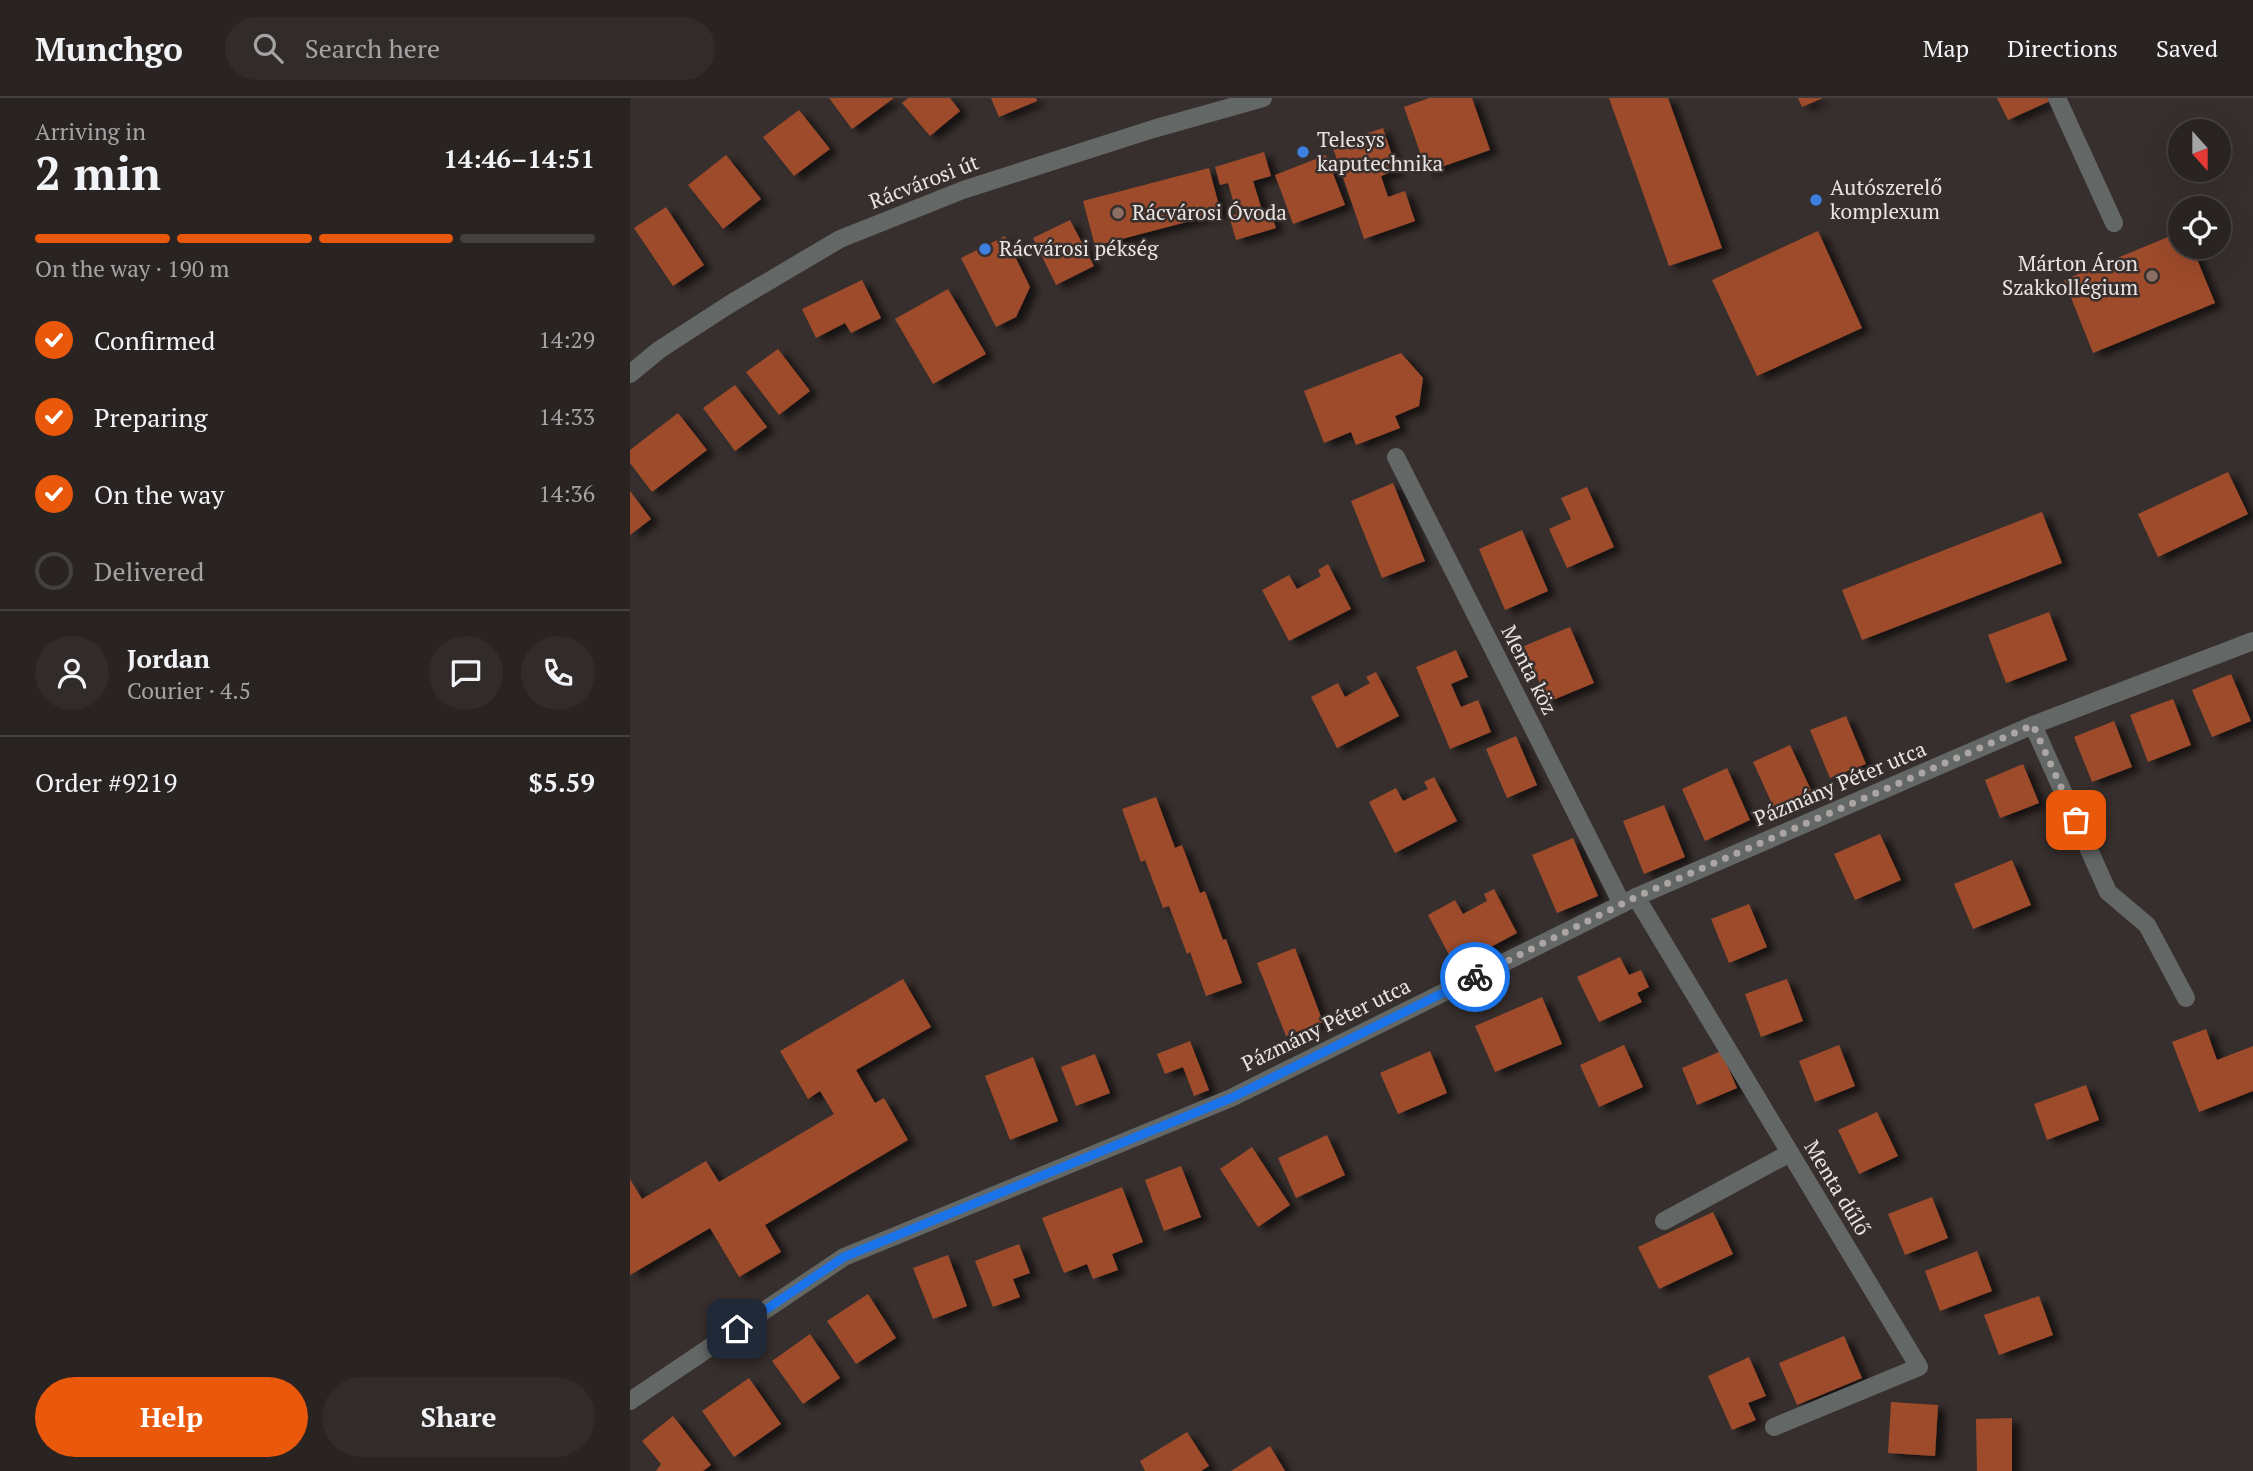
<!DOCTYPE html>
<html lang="en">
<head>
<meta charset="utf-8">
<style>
	:root { --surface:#292322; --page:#312b2a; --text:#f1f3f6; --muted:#a5a4a5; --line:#454040; --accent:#ea580c }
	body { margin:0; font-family:"PT Serif",serif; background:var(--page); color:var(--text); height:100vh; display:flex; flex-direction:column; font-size:26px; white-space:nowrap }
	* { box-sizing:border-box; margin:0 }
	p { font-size:23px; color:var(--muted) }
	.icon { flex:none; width:38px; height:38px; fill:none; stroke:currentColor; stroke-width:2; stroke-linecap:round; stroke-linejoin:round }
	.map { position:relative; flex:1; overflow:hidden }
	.details { display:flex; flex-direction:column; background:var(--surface); width:630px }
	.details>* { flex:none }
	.needle { width:46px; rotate:159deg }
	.controls { position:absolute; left:1538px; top:21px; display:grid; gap:14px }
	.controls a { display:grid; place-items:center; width:63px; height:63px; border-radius:50%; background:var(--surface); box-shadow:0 7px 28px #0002,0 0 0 2px var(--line); font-size:35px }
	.pin { position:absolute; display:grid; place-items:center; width:60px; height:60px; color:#fff; margin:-30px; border-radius:14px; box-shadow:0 4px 10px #0006 }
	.courier { position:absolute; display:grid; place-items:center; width:70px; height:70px; margin:-35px; border:5px solid #1a73e8; border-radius:50%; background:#fff; color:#222; box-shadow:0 2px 9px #0007 }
	.overview em { font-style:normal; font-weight:700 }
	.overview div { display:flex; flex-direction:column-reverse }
	.overview { display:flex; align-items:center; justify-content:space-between; height:119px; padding:0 35px }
	h1 { font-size:46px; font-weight:700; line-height:52px }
	.bar { display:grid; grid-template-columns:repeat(4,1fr); gap:10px 7px; align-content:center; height:84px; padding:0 35px }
	.bar i { height:9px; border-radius:5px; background:var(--line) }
	.bar .active { background:var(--accent) }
	.bar p { grid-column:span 4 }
	.line { display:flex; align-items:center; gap:18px; padding:0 35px; border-top:2px solid var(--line) }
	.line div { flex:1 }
	.round { display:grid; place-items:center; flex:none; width:74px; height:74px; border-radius:37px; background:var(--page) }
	ol { padding:0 35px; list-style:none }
	li { display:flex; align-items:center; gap:21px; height:77px }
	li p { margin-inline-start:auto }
	li .icon { padding:7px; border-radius:50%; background:var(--accent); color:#fff; stroke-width:4 }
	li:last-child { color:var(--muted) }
	li i { width:38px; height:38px; border:4px solid var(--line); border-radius:50% }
	.primary-button { display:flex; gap:14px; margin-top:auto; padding:14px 35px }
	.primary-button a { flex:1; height:80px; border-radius:42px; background:var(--accent); color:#fff; font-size:28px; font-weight:700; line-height:80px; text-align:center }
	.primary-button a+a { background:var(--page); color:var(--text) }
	header { display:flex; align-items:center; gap:42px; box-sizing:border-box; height:98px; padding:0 35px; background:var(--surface); border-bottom:2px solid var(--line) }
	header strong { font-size:33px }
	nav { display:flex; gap:38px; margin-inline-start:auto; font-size:24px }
	.search { width:490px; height:63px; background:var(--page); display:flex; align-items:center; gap:18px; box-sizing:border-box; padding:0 24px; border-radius:38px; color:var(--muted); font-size:26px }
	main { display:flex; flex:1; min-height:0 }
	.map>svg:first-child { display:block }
	.building { fill:#9d4b2b; filter:url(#shadow) }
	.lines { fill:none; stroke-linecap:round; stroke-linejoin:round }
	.minor { stroke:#636766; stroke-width:18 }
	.done { stroke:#aba5a3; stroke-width:7; stroke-dasharray:0 12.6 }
	.route { stroke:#1a73e8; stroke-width:9 }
	.shop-dot { fill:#3f7fe0; stroke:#372f2d; stroke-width:2.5 }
	.education-dot { fill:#8d6e63; stroke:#372f2d; stroke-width:2.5 }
	.labels { text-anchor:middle; stroke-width:5; stroke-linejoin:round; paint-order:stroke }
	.poi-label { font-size:21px; fill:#e9e4e2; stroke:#372f2d; text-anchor:start }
	.street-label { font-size:21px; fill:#e9e4e2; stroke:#372f2d }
</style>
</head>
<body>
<header>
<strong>Munchgo</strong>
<div class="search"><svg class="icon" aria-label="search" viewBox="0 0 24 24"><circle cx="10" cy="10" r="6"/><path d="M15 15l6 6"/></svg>Search here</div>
<nav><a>Map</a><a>Directions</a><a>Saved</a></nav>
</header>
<main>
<section class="details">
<div class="overview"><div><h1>2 min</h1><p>Arriving in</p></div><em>14:46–14:51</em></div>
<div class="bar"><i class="active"></i><i class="active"></i><i class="active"></i><i></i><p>On the way · 190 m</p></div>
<ol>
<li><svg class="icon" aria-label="check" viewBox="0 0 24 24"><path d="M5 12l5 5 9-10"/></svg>Confirmed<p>14:29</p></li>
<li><svg class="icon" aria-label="check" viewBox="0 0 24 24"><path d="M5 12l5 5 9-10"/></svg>Preparing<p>14:33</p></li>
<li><svg class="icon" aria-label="check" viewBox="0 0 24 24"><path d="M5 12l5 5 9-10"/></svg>On the way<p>14:36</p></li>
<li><i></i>Delivered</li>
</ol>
<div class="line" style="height:126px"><a class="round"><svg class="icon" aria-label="person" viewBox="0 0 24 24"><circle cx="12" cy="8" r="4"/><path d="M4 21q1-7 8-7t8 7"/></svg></a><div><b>Jordan</b><p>Courier · 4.5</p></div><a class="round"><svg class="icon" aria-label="chat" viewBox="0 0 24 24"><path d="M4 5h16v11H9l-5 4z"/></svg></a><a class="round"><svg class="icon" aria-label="phone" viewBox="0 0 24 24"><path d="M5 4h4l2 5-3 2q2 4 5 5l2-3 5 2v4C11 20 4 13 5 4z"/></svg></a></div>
<div class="line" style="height:91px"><div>Order #9219</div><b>$5.59</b></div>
<div class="primary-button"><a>Help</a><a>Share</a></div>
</section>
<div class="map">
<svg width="1623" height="1373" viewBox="0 0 1623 1373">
	<defs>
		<filter id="shadow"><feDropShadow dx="8" dy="4.5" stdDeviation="3.5" flood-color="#0009"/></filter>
	</defs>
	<rect width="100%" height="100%" fill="#372f2d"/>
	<!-- building -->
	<g class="building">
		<polygon points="199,0 264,0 222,31"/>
		<polygon points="278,0 320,0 330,13 300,38 272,5"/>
		<polygon points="361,0 406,0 407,3 369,19"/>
		<polygon points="799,0 842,0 860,52 797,74 774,9"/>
		<polygon points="979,0 1038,0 1092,150 1039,168"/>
		<polygon points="1168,0 1193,0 1172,9"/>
		<polygon points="1367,0 1418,0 1420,3 1378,22"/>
		<polygon points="169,12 200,51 164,78 133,39"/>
		<polygon points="753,30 767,72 751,78 758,99 775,93 785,123 734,141 702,47"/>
		<polygon points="634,54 641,78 623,83 632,112 639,110 646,130 606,142 599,118 607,116 598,85 590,87 585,69"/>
		<polygon points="96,57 131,101 93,131 58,87"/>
		<polygon points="696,57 715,107 663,126 645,77"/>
		<polygon points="579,70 591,115 465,148 453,103"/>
		<polygon points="36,109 74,167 43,188 4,130"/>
		<polygon points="440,122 464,168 426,187 403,140"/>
		<polygon points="1188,133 1232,230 1127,278 1082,182"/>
		<polygon points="1550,134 1550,149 1562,149 1585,205 1463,255 1434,182"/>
		<polygon points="375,138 400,189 386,219 366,229 331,160"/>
		<polygon points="232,182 251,220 221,235 215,225 186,240 172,211"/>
		<polygon points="318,191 356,256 303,286 265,221"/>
		<polygon points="148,251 180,293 149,317 116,274"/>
		<polygon points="771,255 793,280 789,308 765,318 770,330 726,347 721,334 694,345 674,293"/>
		<polygon points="105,287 137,329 105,353 73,310"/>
		<polygon points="48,315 77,352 22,394 0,365 0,352"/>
		<polygon points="1598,374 1618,416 1528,459 1508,416"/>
		<polygon points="763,385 795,463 752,480 721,403"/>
		<polygon points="957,389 984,449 937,470 919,431 941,421 931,400"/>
		<polygon points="0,393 21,421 0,437"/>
		<polygon points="1412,414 1432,465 1232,542 1212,492"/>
		<polygon points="892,432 918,493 875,512 849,451"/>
		<polygon points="698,466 721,511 659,543 632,492 659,477 667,491 691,478 688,472"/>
		<polygon points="1419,514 1437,562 1376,585 1358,537"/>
		<polygon points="940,529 964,585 918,604 894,548"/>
		<polygon points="826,552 838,579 821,586 831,609 848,602 861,634 820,651 786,569"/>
		<polygon points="746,574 769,618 707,650 681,599 708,585 715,599 740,585 736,579"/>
		<polygon points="1601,576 1621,623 1582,639 1562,592"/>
		<polygon points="1543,601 1561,647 1518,664 1500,617"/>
		<polygon points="1216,618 1236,666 1200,680 1180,632"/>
		<polygon points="1484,623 1502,669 1462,684 1444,639"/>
		<polygon points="886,638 907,687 877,700 856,651"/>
		<polygon points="1160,647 1181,692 1144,710 1123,664"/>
		<polygon points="1393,666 1409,705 1370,720 1355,682"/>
		<polygon points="1097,670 1120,722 1075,743 1052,691"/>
		<polygon points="804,679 827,723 765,755 739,704 766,690 773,703 798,691 794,684"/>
		<polygon points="526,699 545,750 552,747 570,795 575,793 593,842 596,841 612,885 576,898 560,854 557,856 539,808 533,810 515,762 511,764 492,711"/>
		<polygon points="1034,707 1055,759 1014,776 993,723"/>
		<polygon points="1250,736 1271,782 1225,802 1204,756"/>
		<polygon points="943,740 968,798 927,815 902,757"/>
		<polygon points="1382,762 1401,807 1343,831 1324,786"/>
		<polygon points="864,791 887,835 825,868 798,817 825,802 833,816 857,803 854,796"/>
		<polygon points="1119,806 1137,849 1099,865 1081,821"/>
		<polygon points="665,850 693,924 656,938 627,865"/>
		<polygon points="990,859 999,877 1011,872 1019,889 1007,895 1012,904 969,924 947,879"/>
		<polygon points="273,881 301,929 226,972 245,1005 254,1000 278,1042 135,1127 151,1154 109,1179 80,1130 0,1177 0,1081 12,1101 76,1063 89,1084 204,1016 190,993 178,1001 150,953"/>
		<polygon points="1157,881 1173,923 1131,939 1115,896"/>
		<polygon points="912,899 932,946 865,974 845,928"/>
		<polygon points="1576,931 1587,962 1623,948 1623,993 1569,1014 1542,944"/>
		<polygon points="560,943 579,992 564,998 553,969 535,976 527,956"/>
		<polygon points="994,947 1013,989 969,1009 950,967"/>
		<polygon points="1209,947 1225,988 1185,1004 1169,963"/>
		<polygon points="800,953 817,995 768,1016 750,975"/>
		<polygon points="1091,953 1107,990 1067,1007 1052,970"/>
		<polygon points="465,956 480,995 446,1008 431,969"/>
		<polygon points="403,959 428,1023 380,1042 355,978"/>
		<polygon points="1456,987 1469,1022 1417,1042 1404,1006"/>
		<polygon points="1247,1014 1268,1058 1229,1076 1208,1032"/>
		<polygon points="697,1037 715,1077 666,1100 648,1060"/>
		<polygon points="622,1049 660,1107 628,1129 590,1071"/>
		<polygon points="551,1068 571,1119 534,1133 515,1082"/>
		<polygon points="492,1089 513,1144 482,1156 488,1172 463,1181 457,1166 434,1175 412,1120"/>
		<polygon points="1302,1099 1318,1140 1275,1157 1258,1116"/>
		<polygon points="1083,1114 1103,1156 1029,1191 1008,1149"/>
		<polygon points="389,1146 400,1175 383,1181 390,1199 363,1209 345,1163"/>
		<polygon points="1347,1153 1362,1193 1310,1213 1295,1173"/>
		<polygon points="318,1157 337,1208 303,1221 283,1170"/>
		<polygon points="238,1196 266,1240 226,1266 197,1223"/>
		<polygon points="1409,1198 1423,1237 1369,1257 1354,1217"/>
		<polygon points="180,1236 210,1280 173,1306 142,1263"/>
		<polygon points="1214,1238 1232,1280 1167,1307 1149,1265"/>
		<polygon points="1119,1259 1136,1298 1118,1305 1126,1322 1102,1332 1078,1278"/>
		<polygon points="119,1280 151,1326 104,1359 72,1313"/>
		<polygon points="1261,1304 1308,1307 1305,1358 1258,1355"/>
		<polygon points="43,1318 81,1367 73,1373 26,1373 31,1366 12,1343"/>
		<polygon points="1382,1320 1382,1373 1347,1373 1346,1321"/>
		<polygon points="557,1334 579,1368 571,1373 515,1373 510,1363"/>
		<polygon points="640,1348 655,1373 601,1373"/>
	</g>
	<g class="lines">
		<!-- minor -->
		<g class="minor">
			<polyline points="1427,0 1484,125"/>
			<polyline points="0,276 29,252 100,206 210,141 333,92 523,31 633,0"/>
			<polyline points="766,359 992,806"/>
			<polyline points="1403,627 1478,794 1517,827 1556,900"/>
			<polyline points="1006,799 1289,1269 1144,1329"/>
			<polyline points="1034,1123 1160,1055"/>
			<polyline points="0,1303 214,1159 601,1000 1006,799 1403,627 1623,543"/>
		</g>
	</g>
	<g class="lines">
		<!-- done -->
		<polyline class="done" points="845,879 1006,799 1403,627 1446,722"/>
		<!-- route -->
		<polyline class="route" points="107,1231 214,1159 601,1000 845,879"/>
	</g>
	<!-- markers -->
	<g class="shop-dot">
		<circle cx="673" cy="54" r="7"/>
		<circle cx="1186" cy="102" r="7"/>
		<circle cx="355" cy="151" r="7"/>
	</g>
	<g class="education-dot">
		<circle cx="488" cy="115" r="7"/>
		<circle cx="1522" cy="178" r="7"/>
	</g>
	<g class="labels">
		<!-- poi labels -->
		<g class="poi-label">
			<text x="687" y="49">Telesys<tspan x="687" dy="24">kaputechnika</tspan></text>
			<text x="1200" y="97">Autószerelő<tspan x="1200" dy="24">komplexum</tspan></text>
			<text x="502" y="122">Rácvárosi Óvoda</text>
			<text x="369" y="158">Rácvárosi pékség</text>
			<text x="1508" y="173" text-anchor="end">Márton Áron<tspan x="1508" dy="24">Szakkollégium</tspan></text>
		</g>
		<!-- street labels -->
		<g class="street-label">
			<text transform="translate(294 84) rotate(-21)" y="7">Rácvárosi út</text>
			<text transform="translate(899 572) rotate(63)" y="7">Menta köz</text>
			<text transform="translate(1210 686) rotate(-23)" y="7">Pázmány Péter utca</text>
			<text transform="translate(696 927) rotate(-26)" y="7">Pázmány Péter utca</text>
			<text transform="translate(1207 1090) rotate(59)" y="7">Menta dűlő</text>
		</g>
	</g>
</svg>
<div class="controls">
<a><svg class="needle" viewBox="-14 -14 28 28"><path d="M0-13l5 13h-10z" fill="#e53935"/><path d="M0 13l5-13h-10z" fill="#a5a4a5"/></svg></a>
<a><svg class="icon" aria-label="locate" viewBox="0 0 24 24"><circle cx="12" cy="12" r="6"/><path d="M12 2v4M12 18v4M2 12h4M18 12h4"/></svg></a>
</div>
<div class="pin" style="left:1446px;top:722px;background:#ea580c"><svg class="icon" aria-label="bag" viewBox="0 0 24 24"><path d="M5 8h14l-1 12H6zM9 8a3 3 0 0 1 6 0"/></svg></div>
<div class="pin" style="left:107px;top:1231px;background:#1f2937"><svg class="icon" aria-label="home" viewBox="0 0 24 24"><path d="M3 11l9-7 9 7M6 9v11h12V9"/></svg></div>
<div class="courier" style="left:845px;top:879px"><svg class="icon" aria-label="bike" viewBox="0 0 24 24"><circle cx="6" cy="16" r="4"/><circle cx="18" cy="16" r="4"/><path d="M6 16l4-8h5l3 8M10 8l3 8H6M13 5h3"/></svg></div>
</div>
</main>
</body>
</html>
